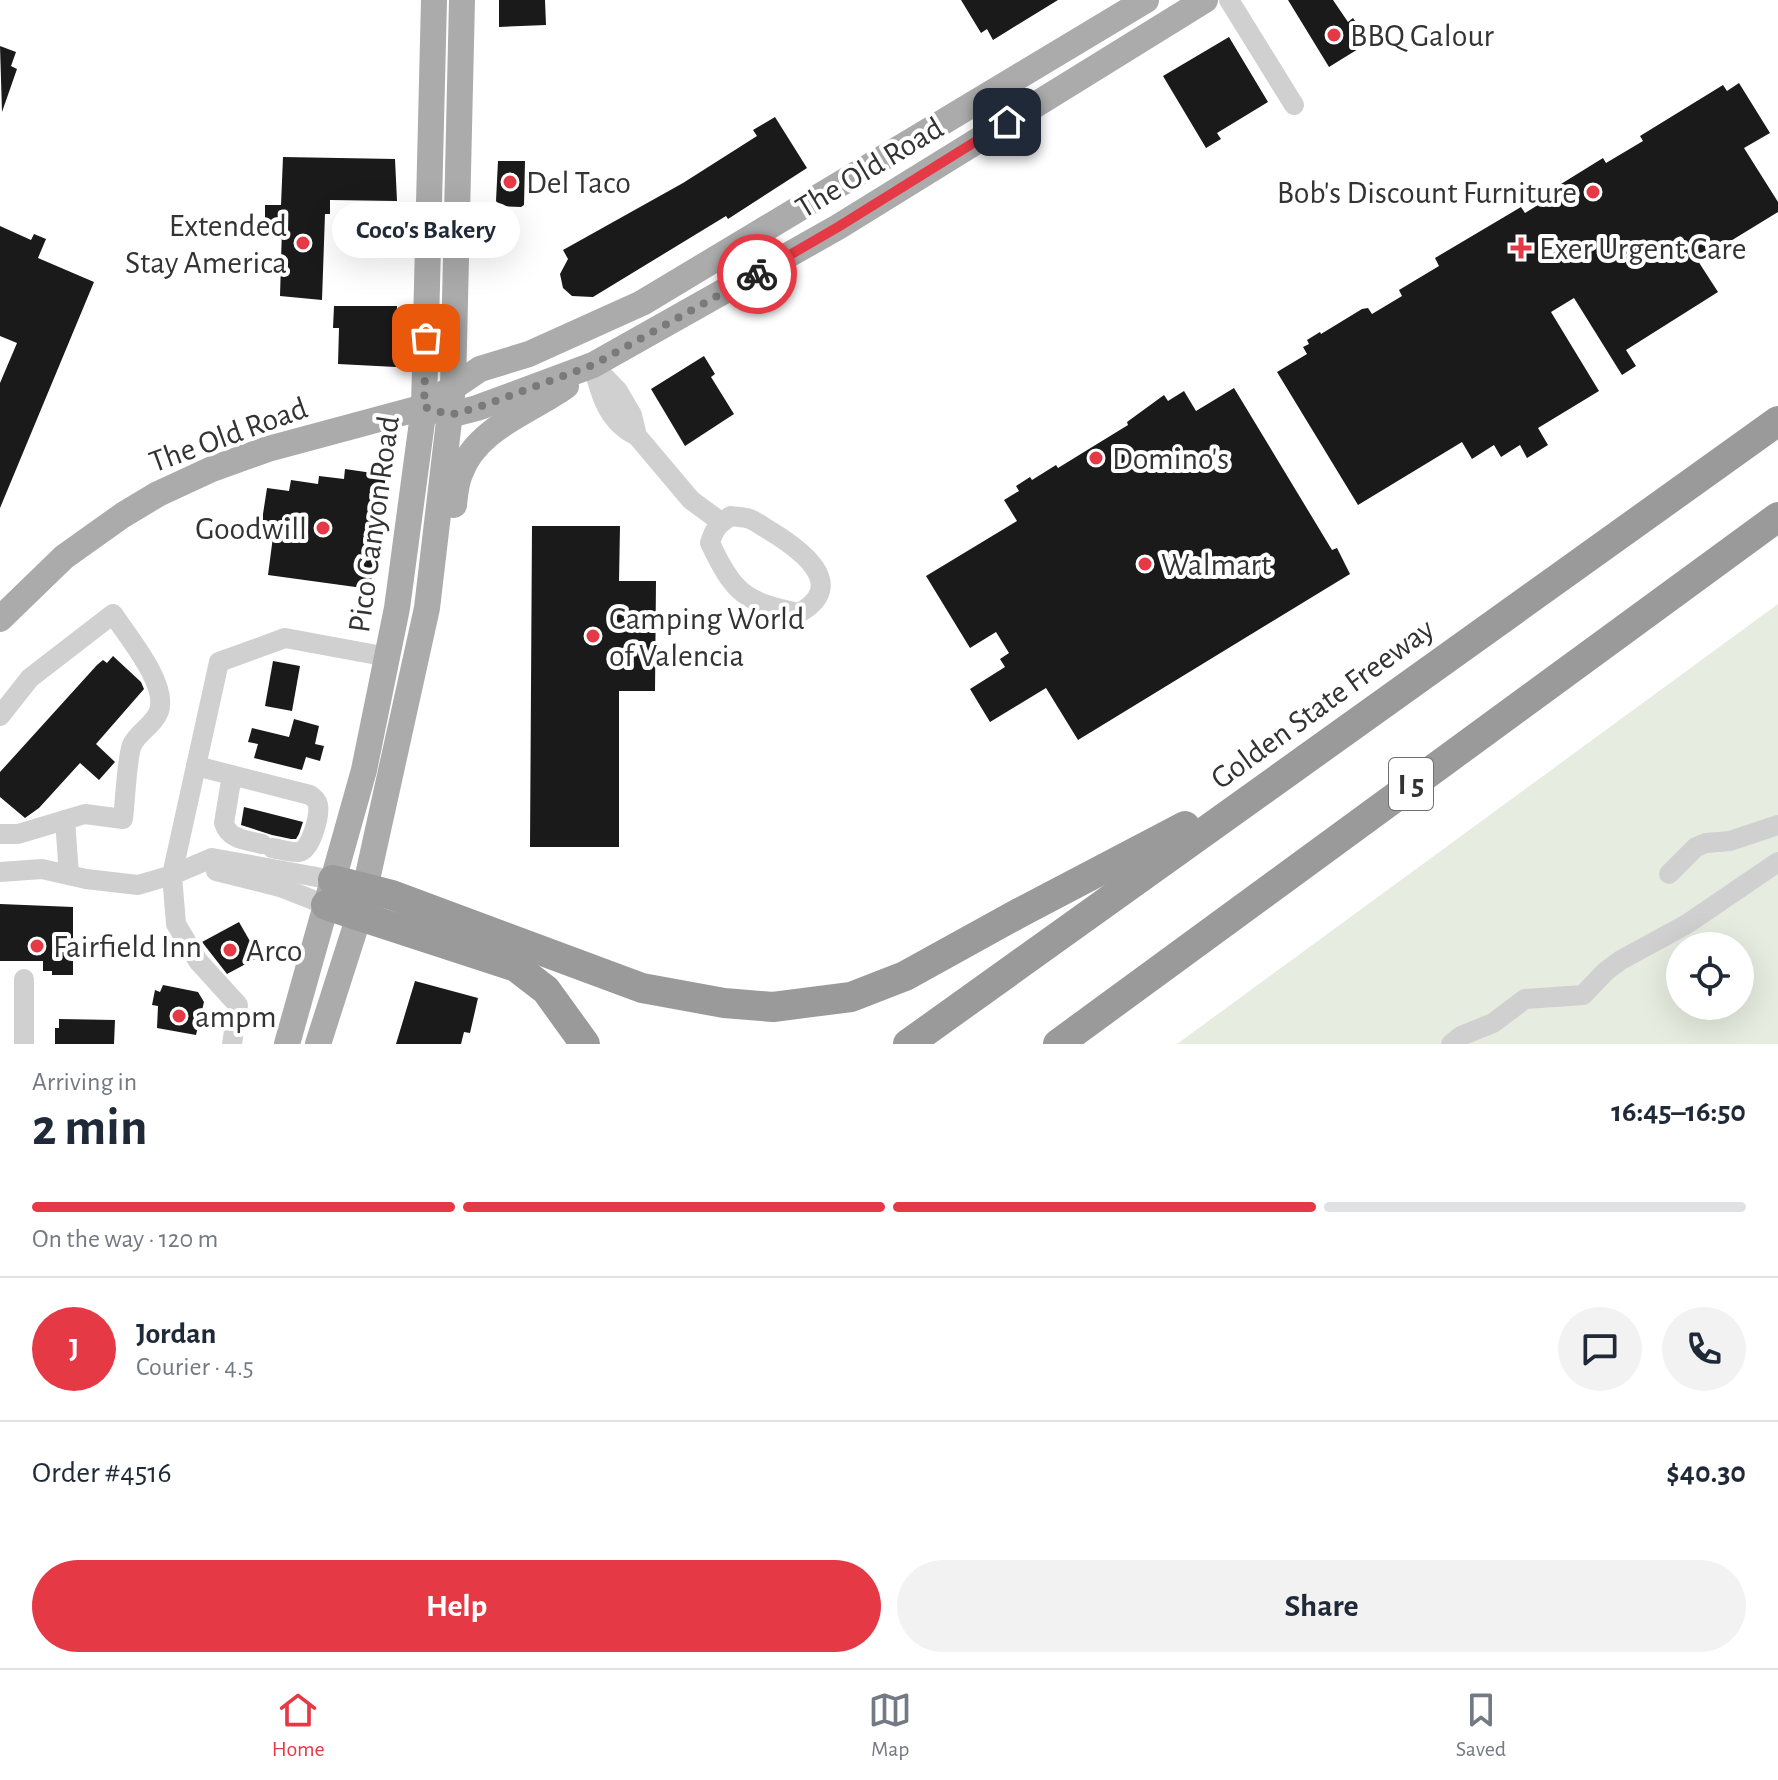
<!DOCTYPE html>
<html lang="en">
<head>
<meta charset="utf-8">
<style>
	:root { --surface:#fff; --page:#f2f2f3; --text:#1f2937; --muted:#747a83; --line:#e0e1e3; --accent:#e63946 }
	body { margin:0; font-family:"Alegreya Sans",sans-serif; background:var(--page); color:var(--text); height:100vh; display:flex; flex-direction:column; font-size:30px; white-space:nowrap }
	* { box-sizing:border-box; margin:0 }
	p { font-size:26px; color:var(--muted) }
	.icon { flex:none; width:44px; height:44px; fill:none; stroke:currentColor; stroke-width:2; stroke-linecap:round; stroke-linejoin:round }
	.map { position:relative; height:1044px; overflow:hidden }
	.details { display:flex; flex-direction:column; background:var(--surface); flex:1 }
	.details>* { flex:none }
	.controls { position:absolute; left:1666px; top:932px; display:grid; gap:16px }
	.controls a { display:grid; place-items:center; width:88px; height:88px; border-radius:50%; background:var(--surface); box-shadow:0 8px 32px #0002; font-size:40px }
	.pin { position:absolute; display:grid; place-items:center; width:68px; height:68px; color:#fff; margin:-34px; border-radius:16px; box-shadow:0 4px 12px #0006 }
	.courier { position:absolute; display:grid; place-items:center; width:80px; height:80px; margin:-40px; border:6px solid #e63946; border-radius:50%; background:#fff; color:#222; box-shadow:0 2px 10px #0007 }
	.bubble { position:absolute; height:56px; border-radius:28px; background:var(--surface); box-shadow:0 8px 32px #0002; font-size:26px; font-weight:700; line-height:56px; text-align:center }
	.summary em { font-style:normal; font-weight:700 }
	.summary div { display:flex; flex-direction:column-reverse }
	.summary { display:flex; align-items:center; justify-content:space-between; height:136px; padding:0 32px }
	h1 { font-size:52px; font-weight:700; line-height:60px }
	.bar { display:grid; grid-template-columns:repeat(4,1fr); gap:12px 8px; align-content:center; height:96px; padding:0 32px }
	.bar i { height:10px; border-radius:6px; background:var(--line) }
	.bar .selected { background:var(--accent) }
	.bar p { grid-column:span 4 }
	.line { display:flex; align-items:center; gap:20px; padding:0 32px; border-top:2px solid var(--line) }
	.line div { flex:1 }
	.round { display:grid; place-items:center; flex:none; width:84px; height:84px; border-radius:42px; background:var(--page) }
	.button { display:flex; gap:16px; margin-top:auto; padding:16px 32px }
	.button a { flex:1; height:92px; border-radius:48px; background:var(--accent); color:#fff; font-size:32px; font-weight:700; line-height:92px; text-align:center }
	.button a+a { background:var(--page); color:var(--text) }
	.menu { display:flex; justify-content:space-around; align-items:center; height:112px; border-top:2px solid var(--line); background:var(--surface); font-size:22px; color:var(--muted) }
	.menu a { display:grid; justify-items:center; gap:4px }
	.menu .selected { color:var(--accent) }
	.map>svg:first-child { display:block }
	.green { fill:#e6ecdf; fill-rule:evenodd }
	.building { fill:#1a1a1a }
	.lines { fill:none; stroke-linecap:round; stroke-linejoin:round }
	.minor { stroke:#d0d0d0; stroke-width:20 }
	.major { stroke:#ababab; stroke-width:26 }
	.highway { stroke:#9a9a9a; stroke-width:30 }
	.done { stroke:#7a7a7a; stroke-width:8; stroke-dasharray:0 14.4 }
	.route { stroke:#e63946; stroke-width:10 }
	.poi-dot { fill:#e63946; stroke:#fff; stroke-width:3 }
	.labels { text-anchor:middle; stroke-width:8; stroke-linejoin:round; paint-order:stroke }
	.shield { fill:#fff; stroke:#707070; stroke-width:2 }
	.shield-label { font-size:30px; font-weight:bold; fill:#333 }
	.poi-label { font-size:32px; fill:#333; stroke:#fff; text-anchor:start }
	.street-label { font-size:32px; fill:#333; stroke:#fff }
</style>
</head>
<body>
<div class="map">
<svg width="1778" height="1044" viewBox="0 0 1778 1044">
	<rect width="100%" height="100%" fill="#fff"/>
	<!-- green -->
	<path class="green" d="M1778,604V1044H1177ZM1680,946H1740V1006H1680Z"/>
	<!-- building -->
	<g class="building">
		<polygon points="499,0 545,0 546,25 499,27"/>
		<polygon points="961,0 1058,0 993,40 987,29 981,33"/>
		<polygon points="1288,0 1333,0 1348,22 1353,18 1363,33 1357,37 1363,46 1329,67"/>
		<polygon points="1229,37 1268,102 1217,133 1221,139 1206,148 1163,76"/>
		<polygon points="0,46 16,52 11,66 17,69 2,112"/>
		<polygon points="1739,83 1770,133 1744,148 1778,202 1778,212 1698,261 1718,292 1626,350 1636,366 1622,375 1574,298 1551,312 1599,391 1538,428 1548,445 1527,458 1520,445 1501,457 1494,445 1472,459 1462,442 1358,505 1277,372 1307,354 1303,347 1309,344 1307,340 1320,332 1321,334 1362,309 1368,308 1372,314 1402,296 1399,290 1439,266 1435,258 1521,207 1525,213 1559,192 1557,188 1561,184 1603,158 1606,163 1643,141 1640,136 1723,85 1727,91"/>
		<polygon points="775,117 807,168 728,219 726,216 593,297 572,296 563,288 560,274 568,259 563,250 683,183 757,136 753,130"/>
		<polygon points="283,157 395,159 397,201 330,200 330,214 325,214 322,300 280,296 282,228 265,227 265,205 281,205"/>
		<polygon points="498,161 525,161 524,205 521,207 500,206 496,201"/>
		<polygon points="0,226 31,240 34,234 46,239 38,258 94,282 0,508 0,383 17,343 0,336"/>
		<polygon points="334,306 397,306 396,367 338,364 339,328 333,328"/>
		<polygon points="704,356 715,374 711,377 734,414 685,446 651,389"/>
		<polygon points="1234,388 1332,550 1337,548 1350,574 1078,740 1046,688 990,722 970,689 1005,667 1000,659 1009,653 996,632 970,648 926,576 1017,521 1004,500 1019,491 1016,486 1030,477 1032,480 1056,465 1058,468 1128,425 1127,422 1164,395 1168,401 1184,391 1196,411"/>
		<polygon points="345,469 386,475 370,589 268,575 274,529 261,527 267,488 289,491 291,480 318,484 319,476 344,479"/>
		<polygon points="532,526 620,526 619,581 656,581 655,691 619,691 619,847 530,847"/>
		<polygon points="113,656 141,682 144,689 96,744 115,762 99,780 80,763 39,808 25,818 0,797 0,772 97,665 103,660 107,663"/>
		<polygon points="273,661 300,666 292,711 265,706"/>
		<polygon points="294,719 319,726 315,744 324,746 320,761 306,757 302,770 254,758 258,744 248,742 252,728 289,737"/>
		<polygon points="244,807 303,822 299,834 296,839 291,839 272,835 241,825"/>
		<polygon points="0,904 73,907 73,975 52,975 52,971 43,971 43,961 0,961"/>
		<polygon points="239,922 259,957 227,974 202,942"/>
		<polygon points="415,981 478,998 470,1033 464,1032 461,1044 396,1044"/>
		<polygon points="163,985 198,992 204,1002 196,1035 157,1028 158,1006 152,1005 155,990 160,992"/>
		<polygon points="59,1019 115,1020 114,1044 55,1044 55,1028 59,1028"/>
	</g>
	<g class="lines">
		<!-- minor -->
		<g class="minor">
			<polyline points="1229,0 1294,105"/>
			<polyline points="593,365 618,391 632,415 637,436 691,500 721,522"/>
			<path d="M593,365C600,394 608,423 637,436"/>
			<path d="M731,516C737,517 744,517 750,519C757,522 765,528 772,532C801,550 849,585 799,613C744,602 734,593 710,543C714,529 719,523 731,516Z"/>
			<path d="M0,716L30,678L113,614C128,637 168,684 159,711C154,725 138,732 132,745C127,756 125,803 123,819L85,814L18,834H0"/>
			<path d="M196,766L310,795C314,798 317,800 318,805C320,816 311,850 299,852C291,853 279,849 272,848"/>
			<path d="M232,775L224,823C229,840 247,840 262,844"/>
			<polyline points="65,820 69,875"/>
			<polyline points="216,871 280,887 326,905"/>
			<polyline points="0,872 42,869 86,879 138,885 172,875 212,858 333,880"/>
			<polyline points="1669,874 1696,847 1706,843 1730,841 1778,825"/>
			<polyline points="24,979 24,1044"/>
			<polyline points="232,1044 238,1005 198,961 176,924 172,875 219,662 285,638 388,657"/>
			<polyline points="1451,1044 1461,1036 1493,1023 1525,999 1583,995 1606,971 1621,960 1687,924 1778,862"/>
		</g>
		<!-- major -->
		<g class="major">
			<polyline points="435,410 450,415 477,408 593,365 838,227 1205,0"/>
			<path d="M454,505C455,495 456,483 460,474C476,428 530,412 566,386"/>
			<polyline points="0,619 64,557 123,515 158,494 212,469 268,449 424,407 480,369 529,354 642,303 1146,0"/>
			<polyline points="287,1044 364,770 397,608 424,407 434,0"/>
			<polyline points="318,1044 359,916 427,608 453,387 462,0"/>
		</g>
		<!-- highway -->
		<g class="highway">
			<polyline points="333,880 392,895 642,988 724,1003 773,1007 851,997 905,976 1021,912 1185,826"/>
			<polyline points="326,905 516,967 546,990 585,1044"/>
			<polyline points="908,1044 1778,421"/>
			<polyline points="1058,1044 1778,517"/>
		</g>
	</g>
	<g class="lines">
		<!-- done -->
		<polyline class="done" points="426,338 424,407 450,415 479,407 593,365 757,274"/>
		<!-- route -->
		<polyline class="route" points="757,274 838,227 1007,122"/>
	</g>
	<!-- markers -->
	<g class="poi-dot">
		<circle cx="1334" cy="35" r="8"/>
		<circle cx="510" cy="182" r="8"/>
		<circle cx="1593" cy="192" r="8"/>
		<circle cx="303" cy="243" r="8"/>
		<path d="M1517 236h8v8h8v8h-8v8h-8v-8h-8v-8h8z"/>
		<circle cx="1096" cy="458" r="8"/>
		<circle cx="323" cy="528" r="8"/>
		<circle cx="1145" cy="564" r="8"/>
		<circle cx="593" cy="636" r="8"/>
		<circle cx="37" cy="946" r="8"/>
		<circle cx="230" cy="950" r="8"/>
		<circle cx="179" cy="1016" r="8"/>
	</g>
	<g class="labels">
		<!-- shield labels -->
		<rect class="shield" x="1389" y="758" width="44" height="52" rx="6"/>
		<g class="shield-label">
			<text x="1411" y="794">I 5</text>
		</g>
		<!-- poi labels -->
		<g class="poi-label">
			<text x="1350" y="46">BBQ Galour</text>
			<text x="526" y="193">Del Taco</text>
			<text x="1577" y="203" text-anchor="end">Bob's Discount Furniture</text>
			<text x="287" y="236" text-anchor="end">Extended<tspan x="287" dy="37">Stay America</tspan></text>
			<text x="1539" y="259">Exer Urgent Care</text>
			<text x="1112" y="469">Domino's</text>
			<text x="307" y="539" text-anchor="end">Goodwill</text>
			<text x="1161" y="575">Walmart</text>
			<text x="609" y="629">Camping World<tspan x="609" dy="37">of Valencia</tspan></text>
			<text x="53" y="957">Fairfield Inn</text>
			<text x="246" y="961">Arco</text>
			<text x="195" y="1027">ampm</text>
		</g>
		<!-- street labels -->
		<g class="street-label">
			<text transform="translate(869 167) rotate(-31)" y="11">The Old Road</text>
			<text transform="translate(228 434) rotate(-20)" y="11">The Old Road</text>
			<text transform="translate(373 524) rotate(-82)" y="11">Pico Canyon Road</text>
			<text transform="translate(1322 703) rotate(-36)" y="11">Golden State Freeway</text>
		</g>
	</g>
</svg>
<div class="controls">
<a><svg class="icon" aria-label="locate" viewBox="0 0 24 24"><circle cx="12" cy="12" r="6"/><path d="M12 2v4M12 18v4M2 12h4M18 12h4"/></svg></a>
</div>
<div class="pin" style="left:426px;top:338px;background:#ea580c"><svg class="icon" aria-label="bag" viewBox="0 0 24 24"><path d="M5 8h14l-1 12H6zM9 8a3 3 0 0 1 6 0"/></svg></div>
<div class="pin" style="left:1007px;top:122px;background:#1f2937"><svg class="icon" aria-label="home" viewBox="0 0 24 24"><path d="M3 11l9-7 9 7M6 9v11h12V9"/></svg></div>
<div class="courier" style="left:757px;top:274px"><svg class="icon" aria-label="bike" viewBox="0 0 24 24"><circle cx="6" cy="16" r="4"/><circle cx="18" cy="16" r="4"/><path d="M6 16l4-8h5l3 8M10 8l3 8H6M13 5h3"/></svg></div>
<div class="bubble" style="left:332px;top:202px;width:188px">Coco's Bakery</div>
</div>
<section class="details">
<div class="summary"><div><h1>2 min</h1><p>Arriving in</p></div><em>16:45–16:50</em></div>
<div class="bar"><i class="selected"></i><i class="selected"></i><i class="selected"></i><i></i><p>On the way · 120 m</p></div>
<div class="line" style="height:144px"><b class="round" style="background:var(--accent);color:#fff">J</b><div><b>Jordan</b><p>Courier · 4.5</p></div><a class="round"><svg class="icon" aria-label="chat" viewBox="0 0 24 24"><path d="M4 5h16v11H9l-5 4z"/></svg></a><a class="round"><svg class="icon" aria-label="phone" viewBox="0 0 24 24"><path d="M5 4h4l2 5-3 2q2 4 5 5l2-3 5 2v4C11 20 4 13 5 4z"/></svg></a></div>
<div class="line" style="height:104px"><div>Order #4516</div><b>$40.30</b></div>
<div class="button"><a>Help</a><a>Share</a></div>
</section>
<nav class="menu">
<a class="selected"><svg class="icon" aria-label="home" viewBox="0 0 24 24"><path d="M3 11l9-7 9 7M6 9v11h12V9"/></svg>Home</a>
<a><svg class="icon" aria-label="map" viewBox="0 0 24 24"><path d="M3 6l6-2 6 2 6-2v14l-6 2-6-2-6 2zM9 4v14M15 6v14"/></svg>Map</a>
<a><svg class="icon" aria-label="saved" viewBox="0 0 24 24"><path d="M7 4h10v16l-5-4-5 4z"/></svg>Saved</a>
</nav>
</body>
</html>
